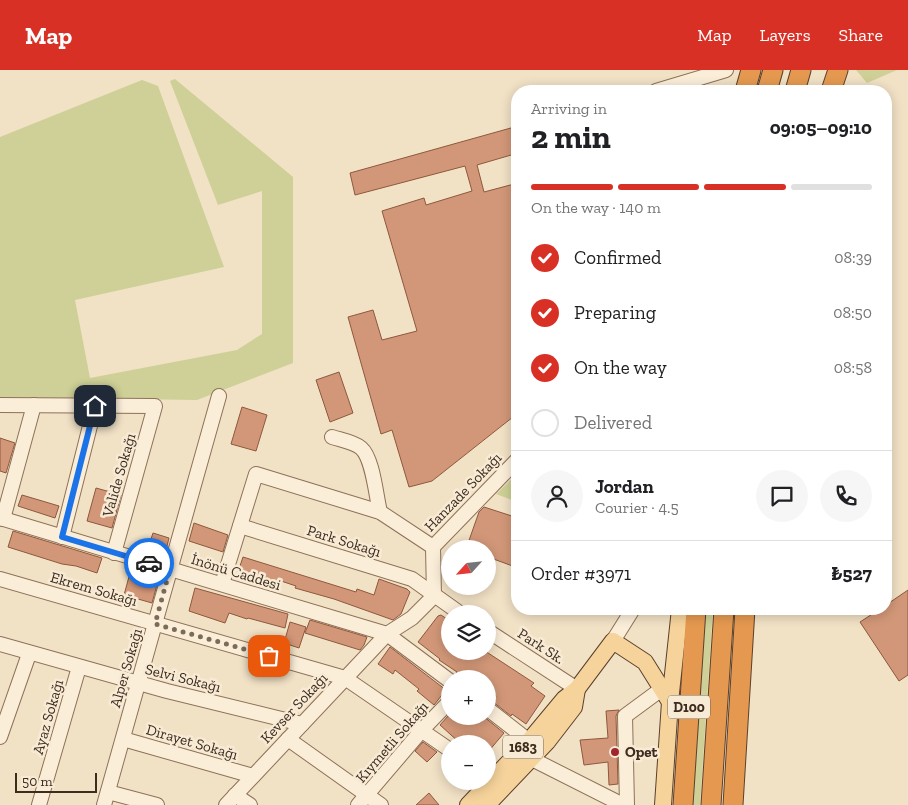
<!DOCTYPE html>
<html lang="en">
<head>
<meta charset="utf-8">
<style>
	:root { --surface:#fff; --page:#f6f6f6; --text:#202124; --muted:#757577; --line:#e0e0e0; --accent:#d93025 }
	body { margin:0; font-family:"Zilla Slab",serif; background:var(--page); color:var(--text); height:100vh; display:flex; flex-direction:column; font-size:19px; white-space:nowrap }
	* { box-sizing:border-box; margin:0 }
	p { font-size:16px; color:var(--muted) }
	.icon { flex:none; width:28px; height:28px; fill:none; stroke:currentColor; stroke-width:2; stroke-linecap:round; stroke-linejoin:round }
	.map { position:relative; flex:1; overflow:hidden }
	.side { position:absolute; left:511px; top:15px; width:381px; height:530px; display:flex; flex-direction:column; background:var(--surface); border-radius:20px; box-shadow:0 2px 12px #0003 }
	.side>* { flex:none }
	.needle { width:32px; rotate:243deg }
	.controls { position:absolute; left:441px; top:470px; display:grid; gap:10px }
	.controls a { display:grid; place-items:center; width:55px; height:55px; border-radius:50%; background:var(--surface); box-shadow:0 2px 12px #0003; font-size:25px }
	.scale { position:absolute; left:15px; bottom:12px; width:82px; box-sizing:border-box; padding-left:5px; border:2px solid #3d2b1e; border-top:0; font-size:14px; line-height:18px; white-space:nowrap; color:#3d2b1e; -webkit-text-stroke:4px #f8ebd5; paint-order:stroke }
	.pin { position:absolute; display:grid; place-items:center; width:42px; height:42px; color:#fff; margin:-21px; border-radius:10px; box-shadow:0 2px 8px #0006 }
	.courier { position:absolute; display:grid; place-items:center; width:50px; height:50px; margin:-25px; border:4px solid #1a73e8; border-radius:50%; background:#fff; color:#222; box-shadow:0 1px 6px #0007 }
	.summary em { font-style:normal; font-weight:700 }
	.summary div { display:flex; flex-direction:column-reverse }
	.summary { display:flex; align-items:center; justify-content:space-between; height:85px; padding:0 20px }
	h1 { font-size:32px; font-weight:700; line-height:38px }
	.bar { display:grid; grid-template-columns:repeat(4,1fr); gap:8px 5px; align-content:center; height:60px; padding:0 20px }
	.bar i { height:6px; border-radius:4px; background:var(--line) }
	.bar .on { background:var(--accent) }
	.bar p { grid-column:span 4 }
	.line { display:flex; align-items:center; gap:12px; padding:0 20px; border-top:1px solid var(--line) }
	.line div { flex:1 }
	.round { display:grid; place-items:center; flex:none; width:52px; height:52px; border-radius:26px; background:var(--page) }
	ol { padding:0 20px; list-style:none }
	li { display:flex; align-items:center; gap:15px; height:55px }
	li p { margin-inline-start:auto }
	li .icon { padding:5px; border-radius:50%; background:var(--accent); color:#fff; stroke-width:4 }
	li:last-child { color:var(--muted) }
	li i { width:28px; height:28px; border:2px solid var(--line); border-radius:50% }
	header { display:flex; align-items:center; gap:30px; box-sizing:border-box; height:70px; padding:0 25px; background:var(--accent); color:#fff }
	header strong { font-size:24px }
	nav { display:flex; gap:28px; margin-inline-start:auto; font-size:18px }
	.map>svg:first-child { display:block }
	.green { fill:#ced097 }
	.building { fill:#d29778; stroke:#8e583d }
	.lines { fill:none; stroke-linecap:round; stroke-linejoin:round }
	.minor-casing { stroke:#8e7159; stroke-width:16 }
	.major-casing { stroke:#5b402d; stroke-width:18 }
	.highway-casing { stroke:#5b402d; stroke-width:21 }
	.minor { stroke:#fbeed9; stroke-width:14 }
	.major { stroke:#f6d39b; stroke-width:16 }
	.highway { stroke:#e59950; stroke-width:19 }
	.done { stroke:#7c6b58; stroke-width:5; stroke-dasharray:0 9 }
	.route { stroke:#1a73e8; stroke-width:6 }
	.poi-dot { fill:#a1252e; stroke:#f8ebd5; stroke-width:2 }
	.labels { text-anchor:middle; stroke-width:5; stroke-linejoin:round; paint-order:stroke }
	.shield { fill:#f8ebd5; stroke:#756555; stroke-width:1 }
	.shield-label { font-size:14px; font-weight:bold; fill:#3d2b1e }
	.street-label { font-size:15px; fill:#3d2b1e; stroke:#f8ebd5 }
	.poi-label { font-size:15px; font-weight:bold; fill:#3d2b1e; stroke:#f8ebd5; text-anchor:start }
</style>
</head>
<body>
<header>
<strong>Map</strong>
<nav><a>Map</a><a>Layers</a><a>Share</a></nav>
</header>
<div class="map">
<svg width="908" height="735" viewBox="0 0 908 735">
	<rect width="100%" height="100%" fill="#f1e1c5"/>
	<!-- green -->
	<g class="green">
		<polygon points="856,0 897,0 867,13"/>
		<polygon points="175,9 293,107 293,293 197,330 0,327 0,67 142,10 158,16 224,197 75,230 90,308 237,280 262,264 262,121 218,135 170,11"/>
		<polygon points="517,404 517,432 496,424"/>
		<polygon points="706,539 713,539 700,735 693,735"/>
	</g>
	<!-- building -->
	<g class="building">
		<polygon points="518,56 518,83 477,95 484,122 518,113 518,343 432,411 409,417 392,360 381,364 348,247 373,240 382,270 417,261 382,141 424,128 426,135 472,121 465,96 355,125 350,103"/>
		<polygon points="339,302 353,343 330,352 316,310"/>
		<polygon points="242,337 267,345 256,381 231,374"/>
		<polygon points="0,368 15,373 6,403 0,401"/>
		<polygon points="96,418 121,425 112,458 87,451"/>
		<polygon points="22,425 59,436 55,448 18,436"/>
		<polygon points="484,437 518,448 518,498 488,487 488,479 466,479 479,442"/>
		<polygon points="194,453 228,465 223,482 189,471"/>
		<polygon points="13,461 102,488 97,503 76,496 62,494 8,477"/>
		<polygon points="153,463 169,468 166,480 149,475"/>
		<polygon points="243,487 356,522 357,519 374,525 379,509 407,519 410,522 401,544 393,550 334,529 295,518 296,516 278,510 277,513 238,502"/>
		<polygon points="130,503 158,511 152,533 124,525"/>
		<polygon points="195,518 288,544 285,558 248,548 247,549 229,543 225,553 189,541"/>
		<polygon points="908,520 908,605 899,611 860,552 880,539 886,539 886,535"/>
		<polygon points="441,545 450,551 450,581 485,581 534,613 531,616 545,626 526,654 512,644 511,646 493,632 496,626 488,619 488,609 464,609 456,604 457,602 439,590 440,589 418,572 438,546"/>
		<polygon points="310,550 367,567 364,575 360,580 305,563"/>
		<polygon points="290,552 306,557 299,578 284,573"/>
		<polygon points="390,577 446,620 434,635 417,621 419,619 395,600 393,604 378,594"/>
		<polygon points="619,640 616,646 618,714 609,715 608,692 584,695 580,670 608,668 606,641"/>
		<polygon points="448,646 483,646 504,663 488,682 488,674 461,674 440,655"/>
		<polygon points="423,672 437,682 427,692 415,681"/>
		<polygon points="429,723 439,735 416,735"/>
	</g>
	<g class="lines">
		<!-- minor casing -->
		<g class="minor-casing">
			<g id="minor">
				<polyline points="656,21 726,0"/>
				<polyline points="0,335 155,336 114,483"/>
				<path d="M332,367C341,370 354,372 361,378C373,388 376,426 380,442"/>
				<polyline points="0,448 387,564 450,611"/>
				<polyline points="3,449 34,335"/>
				<polyline points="240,456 412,509 461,544"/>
				<polyline points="62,467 95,336"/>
				<polyline points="433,477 518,389"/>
				<polyline points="433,477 434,526"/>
				<polyline points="0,509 345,608 450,680"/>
				<polyline points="222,514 256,404 380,442 433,477"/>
				<polyline points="488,561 577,619"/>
				<polyline points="613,571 633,539"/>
				<polyline points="0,574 167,621 302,654"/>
				<polyline points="488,639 529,671"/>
				<polyline points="0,667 29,584"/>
				<polyline points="123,669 253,706"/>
				<polyline points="288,669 381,735"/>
				<polyline points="532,689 623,735"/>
				<polyline points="108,722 157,735"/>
				<polyline points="235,725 250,735"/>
				<polyline points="39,735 79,597"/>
				<polyline points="104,735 219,326"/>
				<polyline points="226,735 387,564 412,548 434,526"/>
				<polyline points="358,735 422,660 450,631"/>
				<polyline points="627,735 625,646 663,618"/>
			</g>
		</g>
		<!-- major casing -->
		<g class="major-casing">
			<g id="major">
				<polyline points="468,735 529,671 564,629 577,619 613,571 645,592 670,632"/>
				<polyline points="487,735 547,672 574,637 577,619"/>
				<polyline points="663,735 670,632 680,539"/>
			</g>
		</g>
		<!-- highway casing -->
		<g class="highway-casing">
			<g id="highway">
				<polyline points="745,21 751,0"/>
				<polyline points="767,21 773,0"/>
				<polyline points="795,21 801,0"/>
				<polyline points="831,21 838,0"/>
				<polyline points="683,735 696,539"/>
				<polyline points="711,735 724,539"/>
				<polyline points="733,735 745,539"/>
			</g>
		</g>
		<!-- minor -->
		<use href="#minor" class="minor"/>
		<!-- major -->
		<use href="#major" class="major"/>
		<!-- highway -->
		<use href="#highway" class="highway"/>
	</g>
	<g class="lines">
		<!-- done -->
		<polyline class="done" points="149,493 170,499 155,554 269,586"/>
		<!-- route -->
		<polyline class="route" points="95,336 62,467 149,493"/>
	</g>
	<!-- markers -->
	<circle class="poi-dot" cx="615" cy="682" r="5"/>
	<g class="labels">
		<!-- shield labels -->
		<g class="shield">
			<rect x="668" y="625.5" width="42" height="23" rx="4"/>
			<rect x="503" y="665.5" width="40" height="23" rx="4"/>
		</g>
		<g class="shield-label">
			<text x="689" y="642">D100</text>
			<text x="523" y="682">1683</text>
		</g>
		<!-- street labels -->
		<g class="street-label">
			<text transform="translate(119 405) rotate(-74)" y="5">Valide Sokağı</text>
			<text transform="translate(463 422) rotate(-46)" y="5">Hanzade Sokağı</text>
			<text transform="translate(344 471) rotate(17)" y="5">Park Sokağı</text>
			<text transform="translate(236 502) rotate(17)" y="5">İnönü Caddesi</text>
			<text transform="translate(94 519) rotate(16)" y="5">Ekrem Sokağı</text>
			<text transform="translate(541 576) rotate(33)" y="5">Park Sk.</text>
			<text transform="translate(126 598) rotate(-74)" y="5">Alper Sokağı</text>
			<text transform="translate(183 608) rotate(14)" y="5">Selvi Sokağı</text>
			<text transform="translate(294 638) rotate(-47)" y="5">Kevser Sokağı</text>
			<text transform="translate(48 647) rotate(-74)" y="5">Ayaz Sokağı</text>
			<text transform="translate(192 672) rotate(16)" y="5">Dirayet Sokağı</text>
			<text transform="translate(392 672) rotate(-49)" y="5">Kıymetli Sokağı</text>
		</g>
		<!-- poi labels -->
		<g class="poi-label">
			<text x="625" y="687">Opet</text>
		</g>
	</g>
</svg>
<div class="controls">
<a><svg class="needle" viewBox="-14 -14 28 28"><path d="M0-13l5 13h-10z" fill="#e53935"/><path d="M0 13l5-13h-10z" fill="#757577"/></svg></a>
<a><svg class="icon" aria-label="layers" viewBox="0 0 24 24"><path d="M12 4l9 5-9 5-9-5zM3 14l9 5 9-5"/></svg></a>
<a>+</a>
<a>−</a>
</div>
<div class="scale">50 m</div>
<div class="pin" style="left:269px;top:586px;background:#ea580c"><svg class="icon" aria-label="bag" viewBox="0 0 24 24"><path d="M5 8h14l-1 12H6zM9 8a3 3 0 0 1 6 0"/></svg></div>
<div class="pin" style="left:95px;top:336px;background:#1f2937"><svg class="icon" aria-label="home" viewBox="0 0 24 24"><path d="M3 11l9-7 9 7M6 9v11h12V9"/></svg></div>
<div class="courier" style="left:149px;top:493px"><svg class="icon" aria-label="car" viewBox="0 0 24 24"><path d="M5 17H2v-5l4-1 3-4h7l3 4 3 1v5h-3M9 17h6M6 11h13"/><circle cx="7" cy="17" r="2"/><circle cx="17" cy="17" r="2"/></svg></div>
<section class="side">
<div class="summary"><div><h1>2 min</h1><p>Arriving in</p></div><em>09:05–09:10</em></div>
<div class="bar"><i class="on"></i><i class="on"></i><i class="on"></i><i></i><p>On the way · 140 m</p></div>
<ol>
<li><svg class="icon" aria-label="check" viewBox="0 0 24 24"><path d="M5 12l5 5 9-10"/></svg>Confirmed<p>08:39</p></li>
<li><svg class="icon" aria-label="check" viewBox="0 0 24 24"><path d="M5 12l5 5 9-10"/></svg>Preparing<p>08:50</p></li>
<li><svg class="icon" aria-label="check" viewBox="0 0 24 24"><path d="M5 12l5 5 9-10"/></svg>On the way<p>08:58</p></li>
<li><i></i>Delivered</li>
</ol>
<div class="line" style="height:90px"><a class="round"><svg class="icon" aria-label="person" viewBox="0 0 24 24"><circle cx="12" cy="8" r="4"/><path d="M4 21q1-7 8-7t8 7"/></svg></a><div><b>Jordan</b><p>Courier · 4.5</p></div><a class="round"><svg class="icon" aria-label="chat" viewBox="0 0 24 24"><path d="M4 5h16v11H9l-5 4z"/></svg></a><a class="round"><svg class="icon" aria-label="phone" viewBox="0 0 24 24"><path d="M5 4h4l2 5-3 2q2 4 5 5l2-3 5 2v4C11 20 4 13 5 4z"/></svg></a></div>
<div class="line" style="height:65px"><div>Order #3971</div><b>₺527</b></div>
</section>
</div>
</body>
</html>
